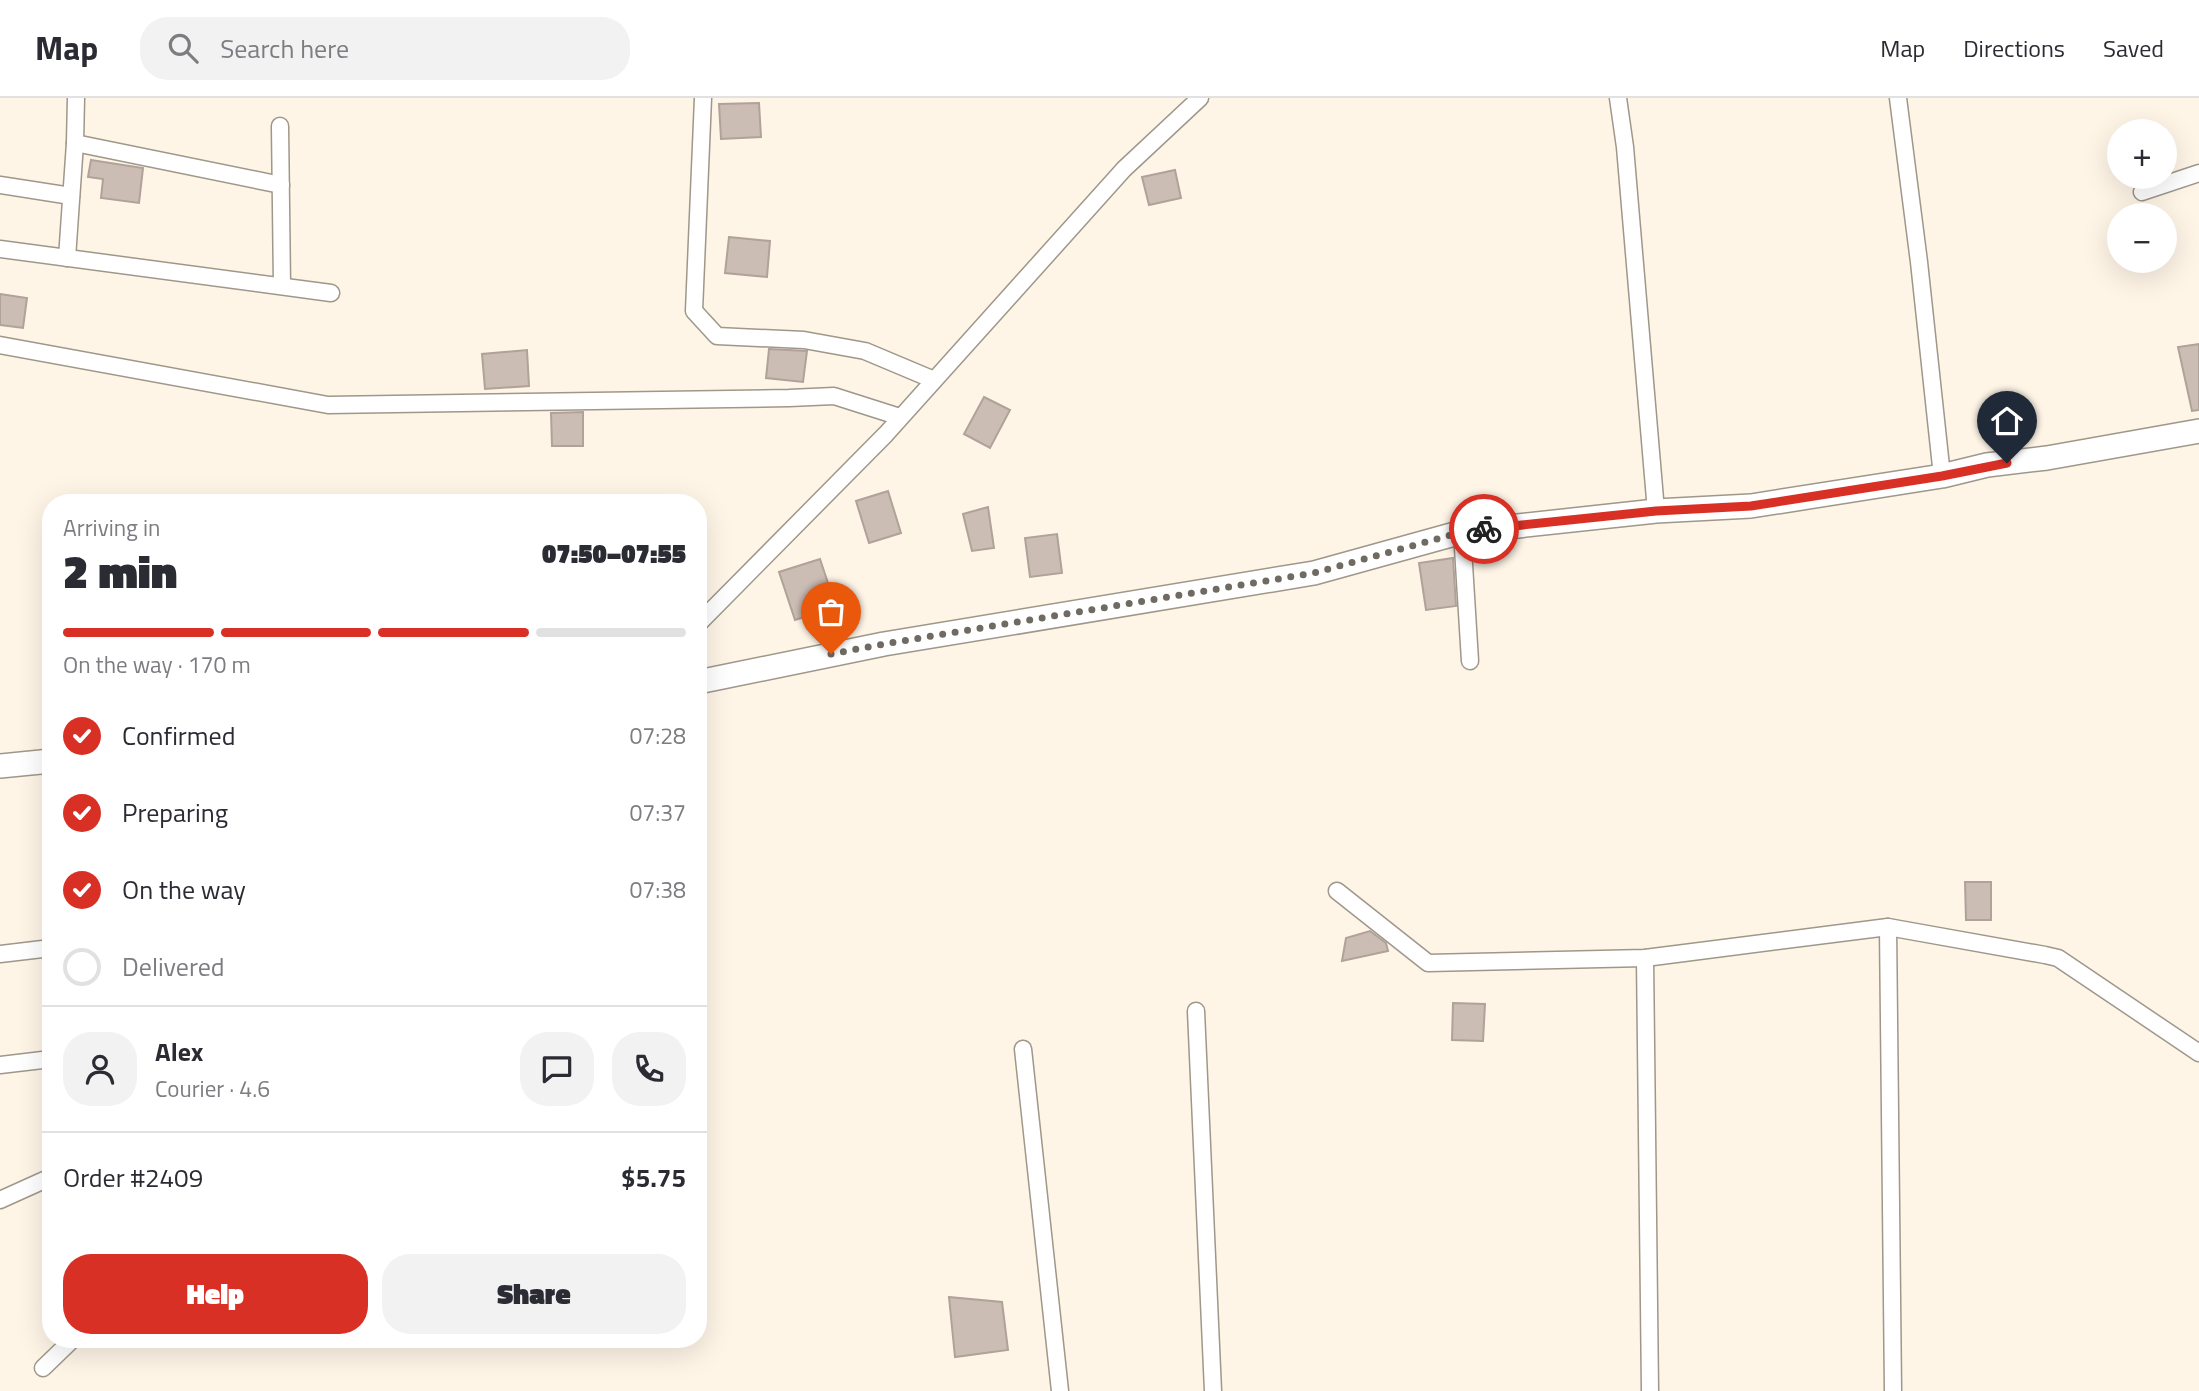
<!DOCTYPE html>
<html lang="en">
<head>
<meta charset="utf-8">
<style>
	:root { --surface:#fff; --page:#f2f2f3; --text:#2b2b33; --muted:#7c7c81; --line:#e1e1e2; --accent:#d93025 }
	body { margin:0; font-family:"Titillium Web",sans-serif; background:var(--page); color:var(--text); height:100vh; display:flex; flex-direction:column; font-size:26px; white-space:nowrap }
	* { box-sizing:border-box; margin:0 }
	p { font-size:23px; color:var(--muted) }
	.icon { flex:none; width:38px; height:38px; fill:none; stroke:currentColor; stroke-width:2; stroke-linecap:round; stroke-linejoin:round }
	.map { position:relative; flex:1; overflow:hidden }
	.sheet { position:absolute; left:42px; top:396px; width:665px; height:854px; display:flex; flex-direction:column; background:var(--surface); border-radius:28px; box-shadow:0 7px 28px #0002 }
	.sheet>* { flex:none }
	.buttons { position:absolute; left:2107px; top:21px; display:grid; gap:14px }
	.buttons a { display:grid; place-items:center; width:70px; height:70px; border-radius:50%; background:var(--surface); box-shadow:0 7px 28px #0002; font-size:35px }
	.pin { position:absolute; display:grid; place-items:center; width:60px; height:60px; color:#fff; margin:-72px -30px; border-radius:50% 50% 50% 0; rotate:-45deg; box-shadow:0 0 7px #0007 }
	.pin .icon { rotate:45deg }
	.courier { position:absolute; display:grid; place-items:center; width:70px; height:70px; margin:-35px; border:5px solid #d93025; border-radius:50%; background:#fff; color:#222; box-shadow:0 2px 9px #0007 }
	.overview em { font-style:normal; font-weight:800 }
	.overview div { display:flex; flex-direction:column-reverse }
	.overview { display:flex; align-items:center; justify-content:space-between; height:119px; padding:0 21px }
	h1 { font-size:46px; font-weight:800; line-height:52px }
	.bar { display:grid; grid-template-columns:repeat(4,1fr); gap:10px 7px; align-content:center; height:84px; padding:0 21px }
	.bar i { height:9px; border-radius:5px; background:var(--line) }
	.bar .active { background:var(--accent) }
	.bar p { grid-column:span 4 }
	.line { display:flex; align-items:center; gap:18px; padding:0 21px; border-top:2px solid var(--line) }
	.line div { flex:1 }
	.round { display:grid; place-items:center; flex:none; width:74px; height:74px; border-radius:28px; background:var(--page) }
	ol { padding:0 21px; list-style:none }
	li { display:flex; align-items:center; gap:21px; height:77px }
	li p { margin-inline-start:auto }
	li .icon { padding:7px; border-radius:50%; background:var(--accent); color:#fff; stroke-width:4 }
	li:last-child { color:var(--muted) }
	li i { width:38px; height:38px; border:4px solid var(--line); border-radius:50% }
	.button { display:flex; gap:14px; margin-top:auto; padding:14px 21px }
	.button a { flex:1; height:80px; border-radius:28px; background:var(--accent); color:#fff; font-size:28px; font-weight:800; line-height:80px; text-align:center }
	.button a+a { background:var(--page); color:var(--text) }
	header { display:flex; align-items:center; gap:42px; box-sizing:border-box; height:98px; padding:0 35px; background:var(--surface); border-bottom:2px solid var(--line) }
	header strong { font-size:33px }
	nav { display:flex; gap:38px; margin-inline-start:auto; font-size:24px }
	.search { width:490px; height:63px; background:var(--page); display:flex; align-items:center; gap:18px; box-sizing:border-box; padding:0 24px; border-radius:28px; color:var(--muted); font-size:26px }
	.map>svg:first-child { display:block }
	.building { fill:#cbbcb4; stroke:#b0a199; stroke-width:2 }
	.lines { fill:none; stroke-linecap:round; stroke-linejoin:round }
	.minor-casing { stroke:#9e978a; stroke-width:19 }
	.secondary-casing { stroke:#9e978a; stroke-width:26 }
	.minor { stroke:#fff; stroke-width:16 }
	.secondary { stroke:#fff; stroke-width:23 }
	.done { stroke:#6f6a62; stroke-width:7; stroke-dasharray:0 12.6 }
	.route { stroke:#d93025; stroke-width:9 }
</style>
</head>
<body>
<header>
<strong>Map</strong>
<div class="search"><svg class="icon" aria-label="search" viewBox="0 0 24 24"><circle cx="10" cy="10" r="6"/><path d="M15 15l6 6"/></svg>Search here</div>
<nav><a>Map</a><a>Directions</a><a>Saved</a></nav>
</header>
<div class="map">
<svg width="2199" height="1293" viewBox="0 0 2199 1293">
	<rect width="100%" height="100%" fill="#fef5e7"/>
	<!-- building -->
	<g class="building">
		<polygon points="759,5 761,39 721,41 719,6"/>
		<polygon points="91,62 143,70 139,105 101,100 103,81 88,79"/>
		<polygon points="1175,72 1181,100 1149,107 1142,79"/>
		<polygon points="729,139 770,143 767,179 725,175"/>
		<polygon points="0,196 27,200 23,230 0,227"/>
		<polygon points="2199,246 2199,312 2192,313 2178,249"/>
		<polygon points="769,251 807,253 803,284 766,280"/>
		<polygon points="527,252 529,288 485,291 482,256"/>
		<polygon points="984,299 1010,312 990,350 964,336"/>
		<polygon points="583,314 583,348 552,348 551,315"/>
		<polygon points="888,393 901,435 869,445 856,403"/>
		<polygon points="988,409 994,450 972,453 963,416"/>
		<polygon points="1057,436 1062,475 1030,479 1025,440"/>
		<polygon points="1453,460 1456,508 1426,512 1419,465"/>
		<polygon points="820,461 836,509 795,522 779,474"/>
		<polygon points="1965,784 1991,784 1991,822 1966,822"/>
		<polygon points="1370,833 1386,845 1388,853 1342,863 1346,840"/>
		<polygon points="1453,905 1485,906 1483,943 1452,942"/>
		<polygon points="949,1199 1002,1204 1008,1252 955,1259"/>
	</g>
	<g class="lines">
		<!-- minor casing -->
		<g class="minor-casing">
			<g id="minor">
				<polyline points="703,0 694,213 717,238 804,242 865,253 934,282"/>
				<polyline points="1618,0 1625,49 1656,413"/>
				<polyline points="1898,0 1919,164 1942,378"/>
				<polyline points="280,28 282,188"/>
				<polyline points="75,45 281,87"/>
				<polyline points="0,87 71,98"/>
				<polyline points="2142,94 2199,75"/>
				<polyline points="0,151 331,195"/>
				<polyline points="67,160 75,45 76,0"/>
				<polyline points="0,247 328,307 789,300 834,298 900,319"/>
				<polyline points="1462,434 1470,563"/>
				<polyline points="698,526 886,336 1124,71 1200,0"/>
				<polyline points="1337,793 1428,865 1645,860 1888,829 2045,857 2058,860 2199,955"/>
				<polyline points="1888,829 1893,1293"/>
				<polyline points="0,856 51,850"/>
				<polyline points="1645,860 1650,1293"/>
				<polyline points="1196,913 1213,1293"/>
				<polyline points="1023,951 1060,1293"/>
				<polyline points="0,967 51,961"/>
				<polyline points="0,1102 51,1079"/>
				<polyline points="43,1270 73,1241"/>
			</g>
		</g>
		<!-- secondary casing -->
		<g class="secondary-casing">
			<g id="secondary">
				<polyline points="698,584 884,546 1314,475 1462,434 1656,413 1751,408 1942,378 1987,367 2047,360 2199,333"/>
				<polyline points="0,668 51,663"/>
			</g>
		</g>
		<!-- minor -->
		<use href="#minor" class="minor"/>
		<!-- secondary -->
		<use href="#secondary" class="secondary"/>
	</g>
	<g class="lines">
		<!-- done -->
		<polyline class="done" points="831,556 884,546 1314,475 1462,434 1484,431"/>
		<!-- route -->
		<polyline class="route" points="1484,431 1656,413 1751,408 1942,378 2007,365"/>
	</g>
</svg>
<div class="buttons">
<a>+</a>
<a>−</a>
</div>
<div class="pin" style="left:831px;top:556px;background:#ea580c"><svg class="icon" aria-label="bag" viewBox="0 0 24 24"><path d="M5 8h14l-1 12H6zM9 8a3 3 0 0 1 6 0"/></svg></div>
<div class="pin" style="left:2007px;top:365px;background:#1f2937"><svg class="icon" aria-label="home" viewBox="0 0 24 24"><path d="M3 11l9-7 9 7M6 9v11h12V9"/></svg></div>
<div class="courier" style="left:1484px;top:431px"><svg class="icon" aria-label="bike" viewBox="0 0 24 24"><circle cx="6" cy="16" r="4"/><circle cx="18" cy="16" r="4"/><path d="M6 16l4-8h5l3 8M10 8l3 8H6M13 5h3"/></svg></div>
<section class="sheet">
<div class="overview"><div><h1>2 min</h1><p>Arriving in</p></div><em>07:50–07:55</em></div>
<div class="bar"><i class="active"></i><i class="active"></i><i class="active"></i><i></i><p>On the way · 170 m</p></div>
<ol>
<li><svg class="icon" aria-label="check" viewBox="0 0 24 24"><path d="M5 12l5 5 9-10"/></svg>Confirmed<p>07:28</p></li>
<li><svg class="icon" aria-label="check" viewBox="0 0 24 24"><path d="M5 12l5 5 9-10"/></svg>Preparing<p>07:37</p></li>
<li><svg class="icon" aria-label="check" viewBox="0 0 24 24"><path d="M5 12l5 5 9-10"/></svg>On the way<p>07:38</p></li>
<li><i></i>Delivered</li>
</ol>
<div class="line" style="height:126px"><a class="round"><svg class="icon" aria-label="person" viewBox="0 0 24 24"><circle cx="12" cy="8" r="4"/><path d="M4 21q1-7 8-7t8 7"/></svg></a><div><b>Alex</b><p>Courier · 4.6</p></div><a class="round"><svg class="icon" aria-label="chat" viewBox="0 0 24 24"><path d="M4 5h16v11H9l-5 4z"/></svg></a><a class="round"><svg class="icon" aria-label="phone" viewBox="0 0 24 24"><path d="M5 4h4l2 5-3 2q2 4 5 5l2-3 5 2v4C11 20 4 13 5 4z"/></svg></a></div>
<div class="line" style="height:91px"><div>Order #2409</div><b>$5.75</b></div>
<div class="button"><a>Help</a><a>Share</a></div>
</section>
</div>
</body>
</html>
